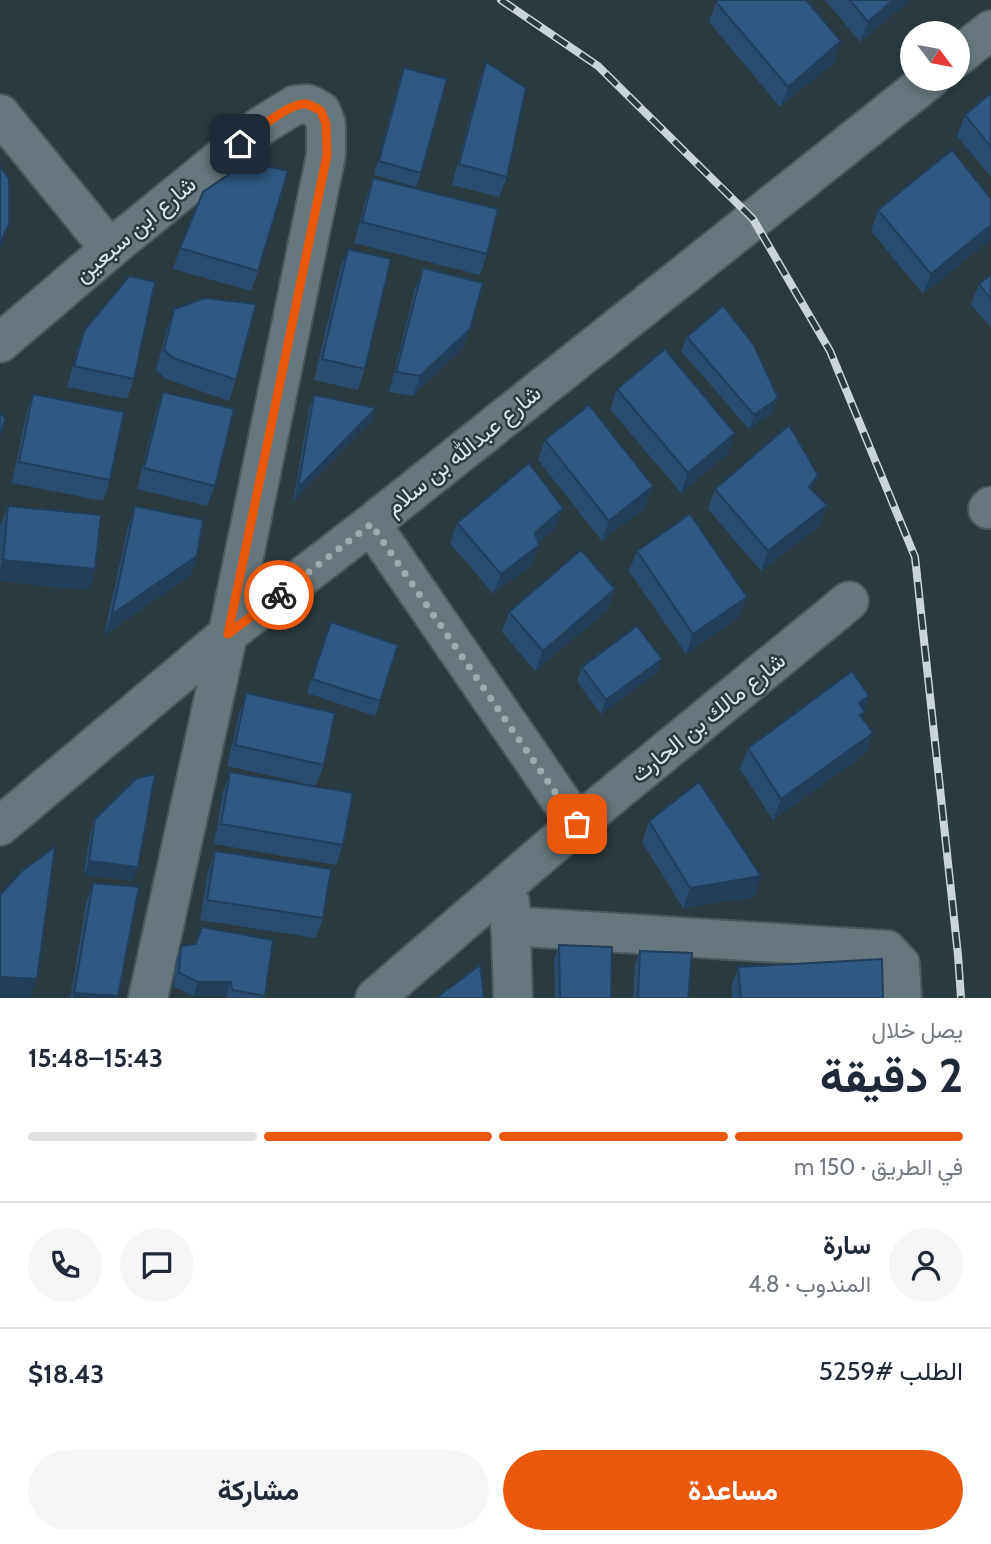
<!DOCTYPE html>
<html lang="ar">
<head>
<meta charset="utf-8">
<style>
	:root { --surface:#fff; --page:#f6f6f7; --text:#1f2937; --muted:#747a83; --line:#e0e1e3; --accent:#ea580c }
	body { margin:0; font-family:Cabin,Vazirmatn,sans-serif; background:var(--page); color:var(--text); direction:rtl; height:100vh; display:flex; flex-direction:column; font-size:26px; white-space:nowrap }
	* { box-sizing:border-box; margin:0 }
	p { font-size:23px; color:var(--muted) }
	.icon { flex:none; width:38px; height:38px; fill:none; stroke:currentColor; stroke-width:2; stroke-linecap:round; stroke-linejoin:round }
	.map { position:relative; height:998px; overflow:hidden; direction:ltr }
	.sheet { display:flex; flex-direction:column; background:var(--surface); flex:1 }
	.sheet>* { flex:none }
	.needle { width:46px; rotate:122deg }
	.tools { position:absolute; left:900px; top:21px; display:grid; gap:14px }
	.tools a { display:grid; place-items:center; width:70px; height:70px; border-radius:50%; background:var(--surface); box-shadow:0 4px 10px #0003; font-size:35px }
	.pin { position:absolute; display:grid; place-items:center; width:60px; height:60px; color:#fff; margin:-30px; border-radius:14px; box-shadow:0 4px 10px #0006 }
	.courier { position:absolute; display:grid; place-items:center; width:70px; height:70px; margin:-35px; border:5px solid #ea580c; border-radius:50%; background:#fff; color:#222; box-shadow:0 2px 9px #0007 }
	.summary em { font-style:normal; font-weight:700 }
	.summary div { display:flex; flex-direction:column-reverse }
	.summary { display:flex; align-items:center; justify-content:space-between; height:119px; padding:0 28px }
	h1 { font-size:46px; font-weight:700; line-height:52px }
	.bar { display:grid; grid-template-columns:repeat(4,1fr); gap:10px 7px; align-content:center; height:84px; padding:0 28px }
	.bar i { height:9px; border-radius:5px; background:var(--line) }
	.bar .active { background:var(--accent) }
	.bar p { grid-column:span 4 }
	.line { display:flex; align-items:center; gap:18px; padding:0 28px; border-top:2px solid var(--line) }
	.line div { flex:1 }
	.round { display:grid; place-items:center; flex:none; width:74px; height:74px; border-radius:37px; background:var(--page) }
	.button { display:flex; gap:14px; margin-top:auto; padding:14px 28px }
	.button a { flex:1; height:80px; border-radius:42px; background:var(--accent); color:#fff; font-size:28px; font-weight:700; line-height:80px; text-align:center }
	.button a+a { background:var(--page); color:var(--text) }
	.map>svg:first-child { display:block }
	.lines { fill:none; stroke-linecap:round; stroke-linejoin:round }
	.minor-casing { stroke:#4b585d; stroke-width:42 }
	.minor { stroke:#66777d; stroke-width:38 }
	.rail-casing { stroke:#cbd5d9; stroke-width:8 }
	.rail { stroke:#2a3a3f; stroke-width:5; stroke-dasharray:16; stroke-linecap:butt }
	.wall { fill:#284d70 }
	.shaded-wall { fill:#213e5b }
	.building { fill:#2f5982; stroke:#213e5b; stroke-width:2 }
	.done { stroke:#9faaaf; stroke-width:7; stroke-dasharray:0 12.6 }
	.route { stroke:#ea580c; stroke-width:9 }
	.labels { text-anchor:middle; stroke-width:5; stroke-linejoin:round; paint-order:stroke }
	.street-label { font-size:23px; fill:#dee7eb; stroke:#2a3a3f }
</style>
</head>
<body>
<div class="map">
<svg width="991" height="998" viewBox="0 0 991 998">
	<rect width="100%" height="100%" fill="#2a3a3f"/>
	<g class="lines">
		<!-- minor casing -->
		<g class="minor-casing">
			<g id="minor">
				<polyline points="957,57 991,30"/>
				<polyline points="0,114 110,249"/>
				<polyline points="0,343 110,249 261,126 295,105 308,104 321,111 326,124 326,155 228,634 148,998"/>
				<polyline points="988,509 991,506"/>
				<polyline points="371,524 577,824"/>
				<polyline points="0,826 228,634 371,524 930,79"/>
				<polyline points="510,902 513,998"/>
				<polyline points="510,926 887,950 900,964 902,998"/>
				<polyline points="375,998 577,824 849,601"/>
			</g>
		</g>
		<!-- minor -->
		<use href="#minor" class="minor"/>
		<!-- rail casing -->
		<g class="rail-casing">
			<polyline id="rail" points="501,0 598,66 753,219 830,351 915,557 958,955 961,998"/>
		</g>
		<!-- rail -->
		<use href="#rail" class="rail"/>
	</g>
	<!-- wall -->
	<g class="wall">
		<polygon points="825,0 910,0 860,42"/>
		<polygon points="716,2 834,62 780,107 709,22"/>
		<polygon points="486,62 507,177 499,197 452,185 479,82"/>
		<polygon points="404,68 421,173 416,187 374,175 399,82"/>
		<polygon points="991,93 991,177 957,136 965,115"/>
		<polygon points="373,178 487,254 480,275 354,243 366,198"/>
		<polygon points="991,199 991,239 923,294 871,231 878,210"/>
		<polygon points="180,248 258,271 251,291 173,269"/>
		<polygon points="348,249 365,369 358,390 314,380 340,269"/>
		<polygon points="423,268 470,329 462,349 413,396 389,392 415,288"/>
		<polygon points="991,274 991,328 971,304 979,284"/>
		<polygon points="174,309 236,380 229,401 166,379 156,370 167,329"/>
		<polygon points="84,331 134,379 127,399 67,387 77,351"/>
		<polygon points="687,337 778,398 773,412 749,429 681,351"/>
		<polygon points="617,389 728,453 681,493 610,409"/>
		<polygon points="163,392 215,486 207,506 137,489 156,412"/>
		<polygon points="33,394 110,480 103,501 12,483 26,415"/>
		<polygon points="314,395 376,408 371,422 293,502 309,409"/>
		<polygon points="545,440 645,507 602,541 538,460"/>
		<polygon points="715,489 812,490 827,505 819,526 761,571 708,509"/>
		<polygon points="8,506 95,569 88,590 0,581 0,526"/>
		<polygon points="135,506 197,556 190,576 104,635 128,526"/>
		<polygon points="563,508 555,528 538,544 531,565 493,594 450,543 457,523"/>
		<polygon points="637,551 739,617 686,654 629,571"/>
		<polygon points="615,589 607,610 535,671 502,632 509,612"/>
		<polygon points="325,637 380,701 375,716 307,693"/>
		<polygon points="582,667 656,673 601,714 577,681"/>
		<polygon points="246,693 324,765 316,786 227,766 239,714"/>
		<polygon points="869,696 863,710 862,718 866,753 773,820 740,769 748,748"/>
		<polygon points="230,772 343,845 336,865 214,844 223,792"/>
		<polygon points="95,819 133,881 84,875 90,833"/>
		<polygon points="649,821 754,897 683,908 642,842"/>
		<polygon points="215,851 323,918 316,938 200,920 208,871"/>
		<polygon points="93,883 117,998 70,998 86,903"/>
		<polygon points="559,945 611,998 555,998 554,959"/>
		<polygon points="181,946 265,996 264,998 226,998 226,996 193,996 174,987 176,961"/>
		<polygon points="640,951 688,998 633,998 635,965"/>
		<polygon points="738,967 883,998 732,998 731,988"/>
	</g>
	<!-- shaded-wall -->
	<g class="shaded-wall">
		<polygon points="893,0 910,0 860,42 868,22"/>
		<polygon points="841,41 834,62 780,107 788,87"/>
		<polygon points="9,225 2,245 0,248 0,242"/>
		<polygon points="991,225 991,239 923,294 931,274"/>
		<polygon points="470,329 462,349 413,396 420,376"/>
		<polygon points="778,398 773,412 749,429 754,415"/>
		<polygon points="376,408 371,422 293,502 298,488"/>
		<polygon points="735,433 728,453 681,493 688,473"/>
		<polygon points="818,475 810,495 809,487"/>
		<polygon points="653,486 645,507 602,541 609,521"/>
		<polygon points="827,505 819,526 761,571 768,551"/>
		<polygon points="563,508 555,528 528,553 539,545 531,565 493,594 501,574 535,533"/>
		<polygon points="197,556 190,576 104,635 112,614"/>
		<polygon points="3,560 95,569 88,590 0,581 0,568"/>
		<polygon points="615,589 607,610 535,671 543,651"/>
		<polygon points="747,597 739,617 686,654 693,634"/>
		<polygon points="662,659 656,673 601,714 606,700"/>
		<polygon points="869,696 862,714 865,712 857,733 859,703"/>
		<polygon points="873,733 866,753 773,820 781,799"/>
		<polygon points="89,861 138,867 133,881 84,875"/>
		<polygon points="761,876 754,897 683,908 690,888"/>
		<polygon points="0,977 37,979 30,998 0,998"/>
		<polygon points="198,982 231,982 226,996 193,996"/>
		<polygon points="74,993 118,996 117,998 73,998"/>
	</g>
	<!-- building -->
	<g class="building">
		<polygon points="718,0 806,0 841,41 788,87 716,2"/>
		<polygon points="850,0 893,0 868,22"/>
		<polygon points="486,62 526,88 507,177 459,164"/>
		<polygon points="404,68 447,79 421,173 379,161"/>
		<polygon points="991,93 991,147 965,115"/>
		<polygon points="952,150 991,199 991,225 931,274 878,210"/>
		<polygon points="247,162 288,171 258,271 180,248 203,192"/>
		<polygon points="0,166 9,179 9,225 0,242"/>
		<polygon points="373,178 498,209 487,254 362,222"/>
		<polygon points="348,249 391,259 365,369 322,359"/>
		<polygon points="423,268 483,283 470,329 420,376 396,372"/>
		<polygon points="991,274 991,299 979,284"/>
		<polygon points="129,276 155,282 134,379 74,366 84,331"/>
		<polygon points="205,298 256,304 236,380 173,358 164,350 174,309"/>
		<polygon points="723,306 754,345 778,398 754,415 687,337"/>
		<polygon points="665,349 735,433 688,473 617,389"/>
		<polygon points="163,392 234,409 215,486 144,468"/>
		<polygon points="33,394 124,412 110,480 19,462"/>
		<polygon points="314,395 376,408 298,488"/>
		<polygon points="589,405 653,486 609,521 545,440"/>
		<polygon points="0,412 5,419 0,435"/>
		<polygon points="789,425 818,475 809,487 827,505 768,551 715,489"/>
		<polygon points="529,463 563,508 535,533 539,545 501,574 457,523"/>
		<polygon points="8,506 101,515 95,569 3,560"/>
		<polygon points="135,506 203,520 197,556 112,614"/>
		<polygon points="690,514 747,597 693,634 637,551"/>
		<polygon points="581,550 615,589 543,651 509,612"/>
		<polygon points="331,622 398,645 380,701 312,679"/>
		<polygon points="637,626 662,659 606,700 582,667"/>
		<polygon points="852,671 869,696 859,703 865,712 860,715 873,733 781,799 748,748"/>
		<polygon points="246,693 335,713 324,765 235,745"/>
		<polygon points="230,772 353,793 343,845 221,824"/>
		<polygon points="155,774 138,867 89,861 95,819 137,778"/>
		<polygon points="699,782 761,876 690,888 649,821"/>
		<polygon points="55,847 37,979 0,977 0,895 22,871"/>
		<polygon points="215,851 331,869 323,918 207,900"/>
		<polygon points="93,883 139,887 118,996 74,993"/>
		<polygon points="202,927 273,940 265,996 232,990 231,982 198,982 179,973 181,946 196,944"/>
		<polygon points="559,945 612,947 611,998 560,998"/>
		<polygon points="640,951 692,953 688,998 638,998"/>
		<polygon points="882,959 883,998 741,998 738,967"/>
		<polygon points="480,965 484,998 436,998"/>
	</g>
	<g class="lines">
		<!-- done -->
		<polyline class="done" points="279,595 371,524 577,824"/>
		<!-- route -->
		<path class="route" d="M240,144C253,133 289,102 306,104C311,105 316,108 321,111L326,124L327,155L228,634L279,595"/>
	</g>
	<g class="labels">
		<!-- street labels -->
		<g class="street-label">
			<text transform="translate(135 229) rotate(-40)" y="8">شارع ابن سبعين</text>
			<text transform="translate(463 450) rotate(-39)" y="8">شارع عبدالله بن سلام</text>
			<text transform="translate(708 717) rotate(-39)" y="8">شارع مالك بن الحارث</text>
		</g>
	</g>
</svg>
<div class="tools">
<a><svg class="needle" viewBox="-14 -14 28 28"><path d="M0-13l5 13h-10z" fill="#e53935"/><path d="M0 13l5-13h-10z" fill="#747a83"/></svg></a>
</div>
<div class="pin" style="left:577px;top:824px;background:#ea580c"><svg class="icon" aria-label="bag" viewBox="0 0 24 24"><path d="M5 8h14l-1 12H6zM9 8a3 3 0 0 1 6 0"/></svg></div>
<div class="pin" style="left:240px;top:144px;background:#1f2937"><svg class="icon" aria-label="home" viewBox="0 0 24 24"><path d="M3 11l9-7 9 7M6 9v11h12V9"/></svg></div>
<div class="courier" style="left:279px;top:595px"><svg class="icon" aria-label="bike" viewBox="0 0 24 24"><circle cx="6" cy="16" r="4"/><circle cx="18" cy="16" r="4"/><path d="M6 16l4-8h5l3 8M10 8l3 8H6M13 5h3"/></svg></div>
</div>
<section class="sheet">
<div class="summary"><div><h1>2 دقيقة</h1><p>يصل خلال</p></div><em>15:43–15:48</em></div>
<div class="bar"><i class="active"></i><i class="active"></i><i class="active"></i><i></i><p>في الطريق · 150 m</p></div>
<div class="line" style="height:126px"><a class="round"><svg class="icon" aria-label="person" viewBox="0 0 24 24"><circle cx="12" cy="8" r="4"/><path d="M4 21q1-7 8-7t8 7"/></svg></a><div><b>سارة</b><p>المندوب · 4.8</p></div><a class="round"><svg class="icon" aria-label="chat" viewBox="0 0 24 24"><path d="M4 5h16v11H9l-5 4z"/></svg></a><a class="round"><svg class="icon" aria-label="phone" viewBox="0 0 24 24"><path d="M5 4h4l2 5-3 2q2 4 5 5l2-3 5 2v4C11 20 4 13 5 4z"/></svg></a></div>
<div class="line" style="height:91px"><div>الطلب #5259</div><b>$18.43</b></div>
<div class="button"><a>مساعدة</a><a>مشاركة</a></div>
</section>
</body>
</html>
